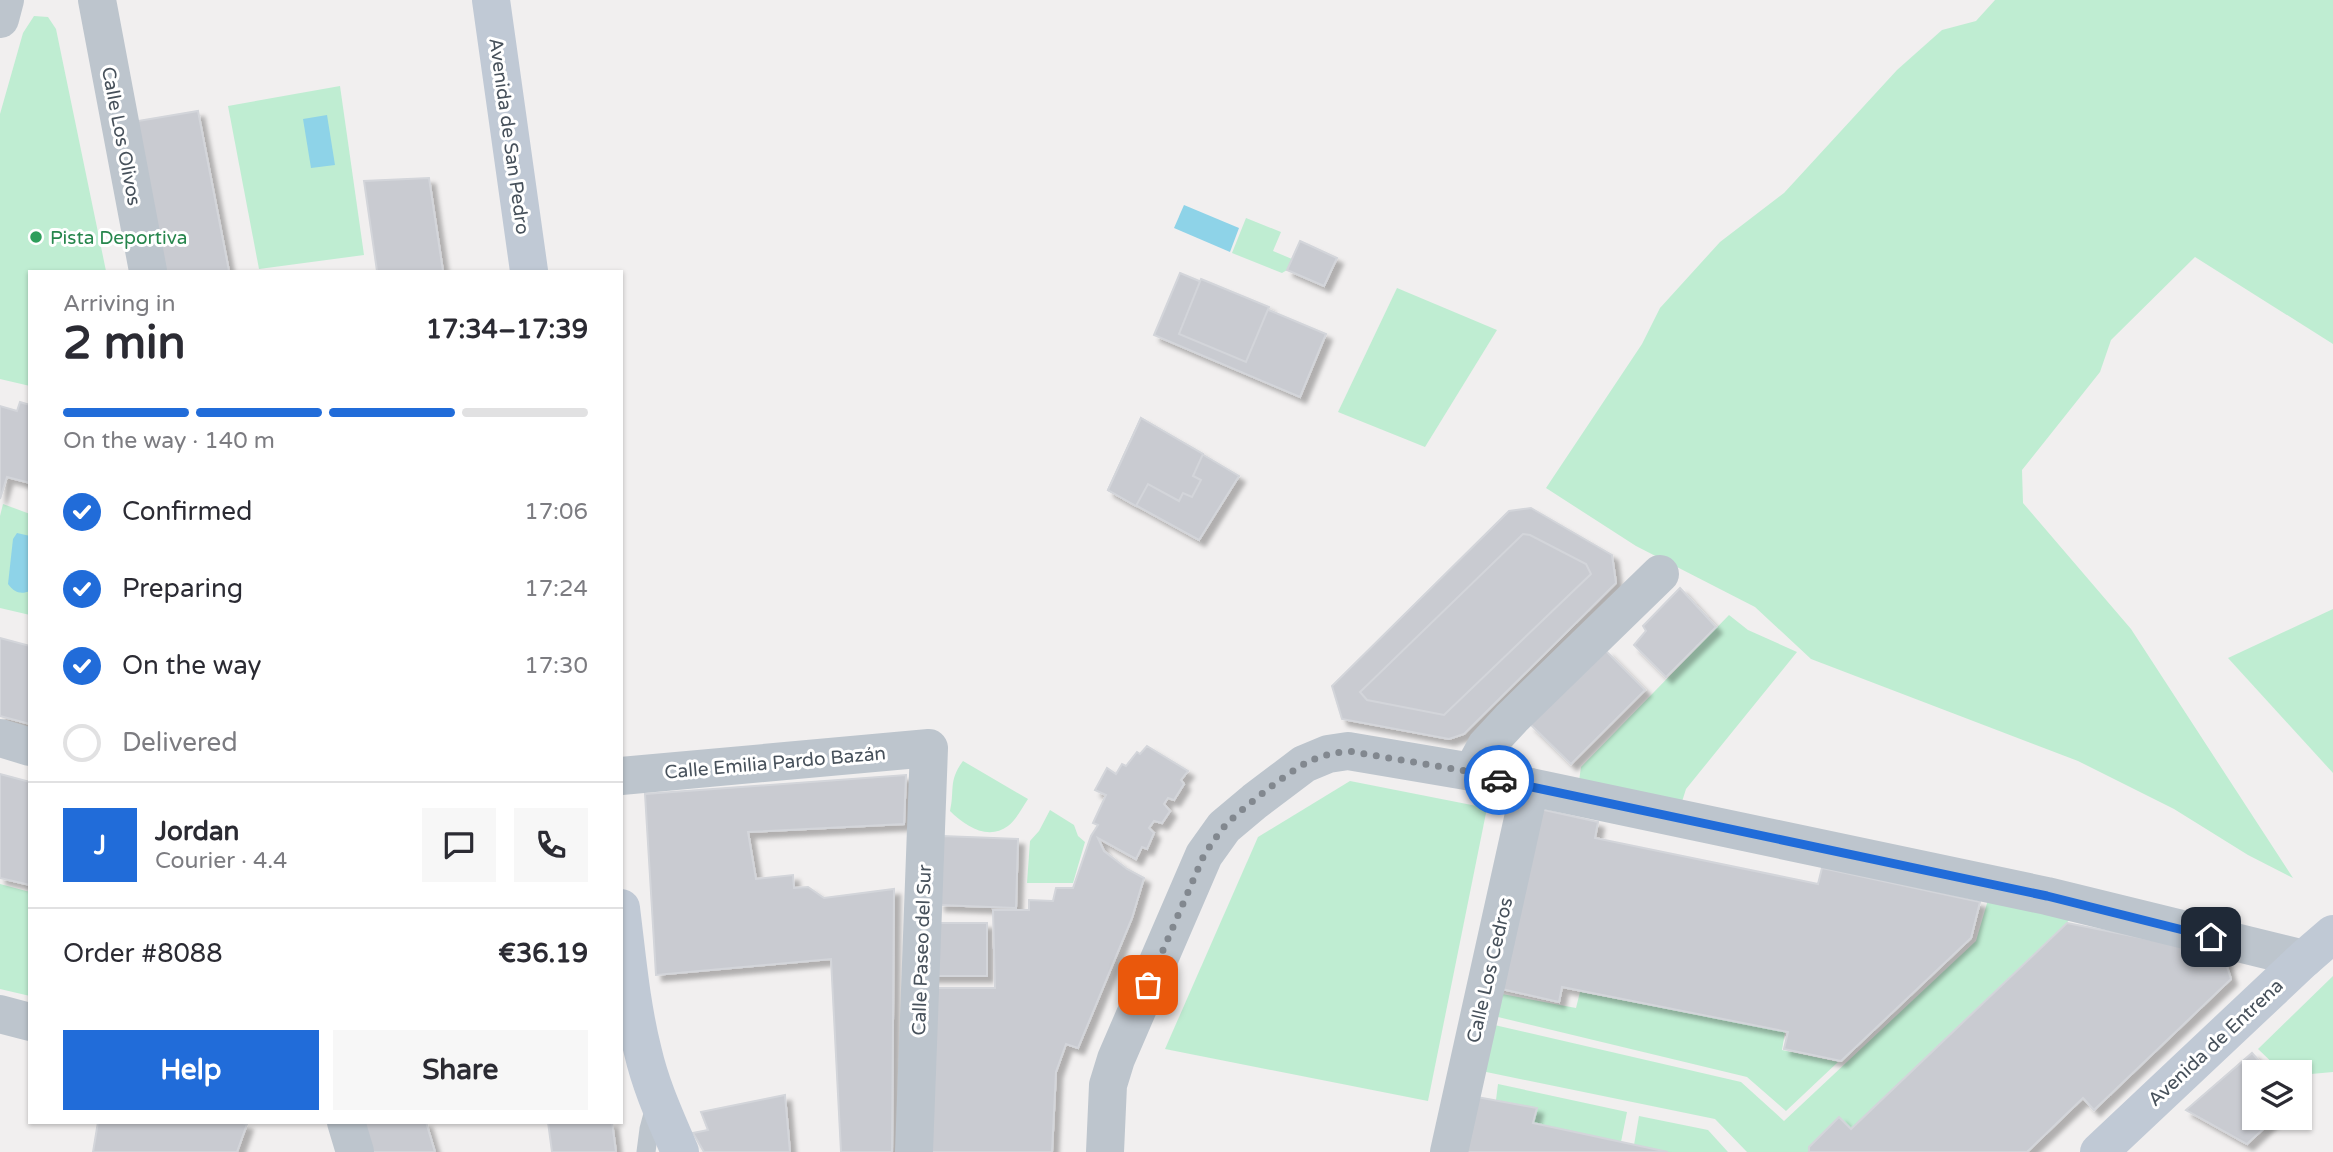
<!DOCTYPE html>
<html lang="en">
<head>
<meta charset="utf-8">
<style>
	:root { --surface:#fff; --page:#f7f7f7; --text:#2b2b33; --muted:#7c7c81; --line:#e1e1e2; --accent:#216cd9 }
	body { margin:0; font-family:"Varela Round",sans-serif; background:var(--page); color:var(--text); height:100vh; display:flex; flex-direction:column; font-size:26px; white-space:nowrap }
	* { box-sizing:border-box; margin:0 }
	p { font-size:23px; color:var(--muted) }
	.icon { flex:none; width:38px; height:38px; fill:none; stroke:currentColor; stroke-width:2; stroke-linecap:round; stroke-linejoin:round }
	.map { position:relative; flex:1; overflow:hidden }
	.sheet { position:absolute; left:28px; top:270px; width:595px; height:854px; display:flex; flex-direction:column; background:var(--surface); border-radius:0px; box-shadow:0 2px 5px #0004 }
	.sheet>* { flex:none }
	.fabs { position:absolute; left:2242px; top:1060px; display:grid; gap:14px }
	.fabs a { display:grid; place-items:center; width:70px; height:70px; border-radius:0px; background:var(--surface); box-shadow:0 2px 5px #0004; font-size:35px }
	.pin { position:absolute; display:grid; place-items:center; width:60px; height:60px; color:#fff; margin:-30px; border-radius:14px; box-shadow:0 4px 10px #0006 }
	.courier { position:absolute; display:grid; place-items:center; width:70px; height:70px; margin:-35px; border:5px solid #216cd9; border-radius:50%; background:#fff; color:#222; box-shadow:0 2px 9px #0007 }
	.summary em { font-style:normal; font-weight:800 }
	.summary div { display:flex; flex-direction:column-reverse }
	.summary { display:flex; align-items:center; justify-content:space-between; height:119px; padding:0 35px }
	h1 { font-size:46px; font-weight:800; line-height:52px }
	.bar { display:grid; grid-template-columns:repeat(4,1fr); gap:10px 7px; align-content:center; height:84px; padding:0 35px }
	.bar i { height:9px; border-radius:5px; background:var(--line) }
	.bar .selected { background:var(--accent) }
	.bar p { grid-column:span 4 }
	.line { display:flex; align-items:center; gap:18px; padding:0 35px; border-top:2px solid var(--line) }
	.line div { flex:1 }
	.round { display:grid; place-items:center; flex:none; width:74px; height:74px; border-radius:0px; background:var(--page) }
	ol { padding:0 35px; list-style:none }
	li { display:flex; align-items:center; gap:21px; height:77px }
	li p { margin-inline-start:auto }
	li .icon { padding:7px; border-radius:50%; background:var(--accent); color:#fff; stroke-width:4 }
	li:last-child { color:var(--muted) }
	li i { width:38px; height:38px; border:4px solid var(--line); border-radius:50% }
	.action { display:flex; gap:14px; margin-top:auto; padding:14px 35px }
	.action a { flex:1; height:80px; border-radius:0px; background:var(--accent); color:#fff; font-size:28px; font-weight:800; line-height:80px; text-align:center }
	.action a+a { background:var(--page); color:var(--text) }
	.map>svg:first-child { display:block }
	.green { fill:#bfedd2 }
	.water { fill:#8ed3e8 }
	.building { fill:#c9cbd1; stroke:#d3d5da; stroke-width:2; filter:url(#shadow) }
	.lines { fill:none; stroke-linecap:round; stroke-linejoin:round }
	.lane { stroke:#bdc5cd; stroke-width:19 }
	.street { stroke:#bdc5cd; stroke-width:38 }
	.secondary { stroke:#c0c9d5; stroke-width:38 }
	.done { stroke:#82888f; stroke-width:7; stroke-dasharray:0 12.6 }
	.route { stroke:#216cd9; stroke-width:9 }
	.leisure-dot { fill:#2e9e5b; stroke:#fff; stroke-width:2.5 }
	.labels { text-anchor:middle; stroke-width:6; stroke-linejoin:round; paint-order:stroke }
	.street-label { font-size:19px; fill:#47515b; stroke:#fff }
	.leisure-label { font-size:19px; fill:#27864d; stroke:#fff; text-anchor:start }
</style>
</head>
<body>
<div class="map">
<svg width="2333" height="1152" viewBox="0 0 2333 1152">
	<defs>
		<filter id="shadow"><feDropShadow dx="6" dy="6" stdDeviation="2" flood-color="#0004"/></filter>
	</defs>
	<rect width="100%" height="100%" fill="#f1efef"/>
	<!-- green -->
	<g class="green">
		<polygon points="1995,0 2333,0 2333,344 2195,257 2111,340 2100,372 2022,470 2023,503 2131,629 2293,878 2248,855 2174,809 2078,761 1811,659 1755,607 1636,546 1546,488 1642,344 1660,308 1720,242 1784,193 1897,70 1942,30 1976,21"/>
		<polygon points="34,16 48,17 56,29 106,271 30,271 30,386 0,379 0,114 23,33"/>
		<polygon points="340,86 364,255 259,269 228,106"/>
		<polygon points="1246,218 1281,232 1273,251 1292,259 1287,270 1282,273 1232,253"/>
		<polygon points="1397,288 1497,330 1425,447 1338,412"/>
		<polygon points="3,504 30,514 30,615 0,608 0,516"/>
		<polygon points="2333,609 2333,773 2228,658"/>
		<polygon points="1729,615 1748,630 1797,652 1686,789 1679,811 1578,788 1581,767"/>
		<path d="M963,761L1028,799C1022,808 1016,820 1008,826C988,841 965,826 950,811C955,790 948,781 963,761Z"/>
		<polygon points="1350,781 1487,808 1428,1101 1165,1049 1258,837"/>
		<polygon points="1050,810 1074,825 1078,836 1085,842 1073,883 1027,883 1030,841 1039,831"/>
		<polygon points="0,884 30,892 30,996 0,989"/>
		<polygon points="1992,886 2084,906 1851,1129 1839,1117 1809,1147 1809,1152 1747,1152 1715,1119 1467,1068 1477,1021 1741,1082 1784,1121 1976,941"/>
		<polygon points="2333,976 2333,1072 2300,1075 2300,1073 2283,1073 2258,1049"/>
		<polygon points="1580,992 1785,1032 1782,1050 1838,1062 1786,1111 1747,1077 1498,1017 1502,994 1576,1008"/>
		<polygon points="1498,1084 1627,1112 1621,1142 1533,1123 1537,1108 1496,1100"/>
		<polygon points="1639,1116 1708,1130 1728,1152 1668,1152 1634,1145"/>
	</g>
	<!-- water -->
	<g class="water">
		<polygon points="327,115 335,165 311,168 303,119"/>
		<polygon points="1184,205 1239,228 1230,252 1174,228"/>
		<path d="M17,533L30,536V591C20,595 14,592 8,584L13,539Z"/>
	</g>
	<!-- building -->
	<g class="building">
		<polygon points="198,111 229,271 161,271 132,122"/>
		<polygon points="429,178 443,271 377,271 364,181"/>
		<polygon points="1300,241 1337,258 1324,286 1287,270"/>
		<polygon points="1180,273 1326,334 1300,397 1154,335"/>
		<polygon points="1201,279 1269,307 1246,362 1179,334"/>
		<polygon points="20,402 30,405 30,483 7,477 0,499 0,406 17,411"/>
		<polygon points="1141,418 1239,476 1199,540 1108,490"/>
		<polygon points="1141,418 1203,454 1193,476 1201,480 1192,497 1183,493 1179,501 1148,484 1136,506 1108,490"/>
		<polygon points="1531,508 1612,555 1616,583 1464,734 1449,739 1342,719 1332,686 1509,511"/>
		<polygon points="1523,534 1530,535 1586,564 1591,574 1444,715 1367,700 1360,692"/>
		<polygon points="1680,588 1716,627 1666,677 1634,645 1646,631 1643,626"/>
		<polygon points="0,638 30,646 30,724 0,716"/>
		<polygon points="1606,651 1645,690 1571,764 1530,724"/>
		<polygon points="1147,746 1188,771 1181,780 1184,784 1174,800 1168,798 1164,804 1170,811 1162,823 1154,821 1149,828 1154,833 1147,849 1142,847 1136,859 1098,838 1104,851 1127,869 1144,878 1132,918 1078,1048 1066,1044 1056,1072 1052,1152 923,1152 933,988 995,988 993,910 1029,910 1029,900 1053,901 1056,888 1073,888 1091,836 1098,825 1093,823 1106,795 1095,790 1107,768 1116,774 1122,764 1126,766 1137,752 1140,754"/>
		<polygon points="0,774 30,782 30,885 0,878"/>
		<polygon points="906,775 904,824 748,832 756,879 793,875 794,888 808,887 824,898 894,889 892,1152 841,1152 831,959 656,975 645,794"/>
		<polygon points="1531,807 1598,822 1595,838 1818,884 1822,868 1980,902 1971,938 1841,1061 1784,1049 1788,1032 1562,987 1559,1002 1493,987"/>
		<polygon points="942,836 1018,839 1016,908 939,905"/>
		<polygon points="929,923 987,923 987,976 928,976"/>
		<polygon points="2067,923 2223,954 2231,979 2094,1110 2083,1098 2027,1152 1809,1152 1809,1147 1839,1117 1851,1129"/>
		<polygon points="2252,1053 2270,1073 2254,1073 2254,1118 2275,1118 2247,1144 2186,1110"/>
		<polygon points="785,1095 790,1152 704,1152 693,1133 708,1130 701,1112"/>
		<polygon points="1477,1097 1537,1108 1533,1123 1668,1152 1460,1152"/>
		<polygon points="98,1122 238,1122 247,1124 237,1152 93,1152"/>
		<polygon points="349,1122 426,1122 435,1152 357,1152"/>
		<polygon points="548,1122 612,1122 616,1152 552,1152"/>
	</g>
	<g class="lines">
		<!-- lane -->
		<polyline class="lane" points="646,1152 649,1129 656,1103"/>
		<!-- street -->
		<g class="street">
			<polyline points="97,0 148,271"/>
			<polyline points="0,19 5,0"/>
			<polyline points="0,738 30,747"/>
			<polyline points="1472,772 1486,746 1512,718 1660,574"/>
			<polyline points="621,776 929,748 914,1152"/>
			<polyline points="0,1014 30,1022"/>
			<polyline points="346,1122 355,1152"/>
			<polyline points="1105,1152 1108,1085 1116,1059 1204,855 1224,827 1255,801 1304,764 1328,754 1348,751 1472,772 1507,782 2047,896 2304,959"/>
			<polyline points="1449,1152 1530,787"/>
		</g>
		<!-- secondary -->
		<g class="secondary">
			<polyline points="491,0 529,271"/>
			<path d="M621,908C627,956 631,1005 643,1052C651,1087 666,1119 680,1152"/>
			<polyline points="2099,1152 2304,959 2333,934"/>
		</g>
	</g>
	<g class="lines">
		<!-- done -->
		<path class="done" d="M1148,985L1204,855C1210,846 1216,837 1223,828C1237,812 1287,773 1306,763C1320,756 1333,753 1348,751L1472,772L1499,780"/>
		<!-- route -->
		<polyline class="route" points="1499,780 2047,896 2211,937"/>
	</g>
	<!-- markers -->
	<circle class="leisure-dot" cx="36" cy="237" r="7"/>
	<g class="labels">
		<!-- street labels -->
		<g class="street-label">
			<text transform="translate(122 136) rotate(79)" y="7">Calle Los Olivos</text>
			<text transform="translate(510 136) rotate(82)" y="7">Avenida de San Pedro</text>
			<text transform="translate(775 762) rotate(-5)" y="7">Calle Emilia Pardo Bazán</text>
			<text transform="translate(921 950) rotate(-88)" y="7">Calle Paseo del Sur</text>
			<text transform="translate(1489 970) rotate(-77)" y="7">Calle Los Cedros</text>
			<text transform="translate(2215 1042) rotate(-43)" y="7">Avenida de Entrena</text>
		</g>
		<!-- leisure labels -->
		<g class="leisure-label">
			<text x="50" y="244">Pista Deportiva</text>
		</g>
	</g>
</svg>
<div class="fabs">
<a><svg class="icon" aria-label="layers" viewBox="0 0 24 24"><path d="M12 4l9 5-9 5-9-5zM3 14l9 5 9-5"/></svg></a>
</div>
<div class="pin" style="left:1148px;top:985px;background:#ea580c"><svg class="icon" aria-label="bag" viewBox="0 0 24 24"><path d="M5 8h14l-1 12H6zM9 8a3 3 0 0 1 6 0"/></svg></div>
<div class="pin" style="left:2211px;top:937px;background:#1f2937"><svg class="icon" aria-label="home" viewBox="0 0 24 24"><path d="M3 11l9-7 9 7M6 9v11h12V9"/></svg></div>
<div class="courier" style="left:1499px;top:780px"><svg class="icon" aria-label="car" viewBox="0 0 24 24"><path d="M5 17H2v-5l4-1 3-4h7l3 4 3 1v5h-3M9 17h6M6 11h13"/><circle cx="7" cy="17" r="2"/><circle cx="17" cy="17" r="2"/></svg></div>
<section class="sheet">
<div class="summary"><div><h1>2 min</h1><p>Arriving in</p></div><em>17:34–17:39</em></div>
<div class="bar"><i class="selected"></i><i class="selected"></i><i class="selected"></i><i></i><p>On the way · 140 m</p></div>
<ol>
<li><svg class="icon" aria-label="check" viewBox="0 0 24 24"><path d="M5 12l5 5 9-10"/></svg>Confirmed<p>17:06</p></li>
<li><svg class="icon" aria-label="check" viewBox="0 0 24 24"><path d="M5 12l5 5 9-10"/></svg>Preparing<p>17:24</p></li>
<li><svg class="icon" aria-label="check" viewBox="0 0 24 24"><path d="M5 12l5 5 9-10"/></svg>On the way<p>17:30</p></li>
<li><i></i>Delivered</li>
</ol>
<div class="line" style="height:126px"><b class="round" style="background:var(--accent);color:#fff">J</b><div><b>Jordan</b><p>Courier · 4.4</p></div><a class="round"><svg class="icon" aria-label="chat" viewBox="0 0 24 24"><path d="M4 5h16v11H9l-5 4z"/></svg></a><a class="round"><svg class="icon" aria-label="phone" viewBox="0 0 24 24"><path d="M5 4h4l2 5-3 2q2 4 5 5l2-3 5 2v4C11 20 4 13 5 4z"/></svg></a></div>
<div class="line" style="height:91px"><div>Order #8088</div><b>€36.19</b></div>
<div class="action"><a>Help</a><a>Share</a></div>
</section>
</div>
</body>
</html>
